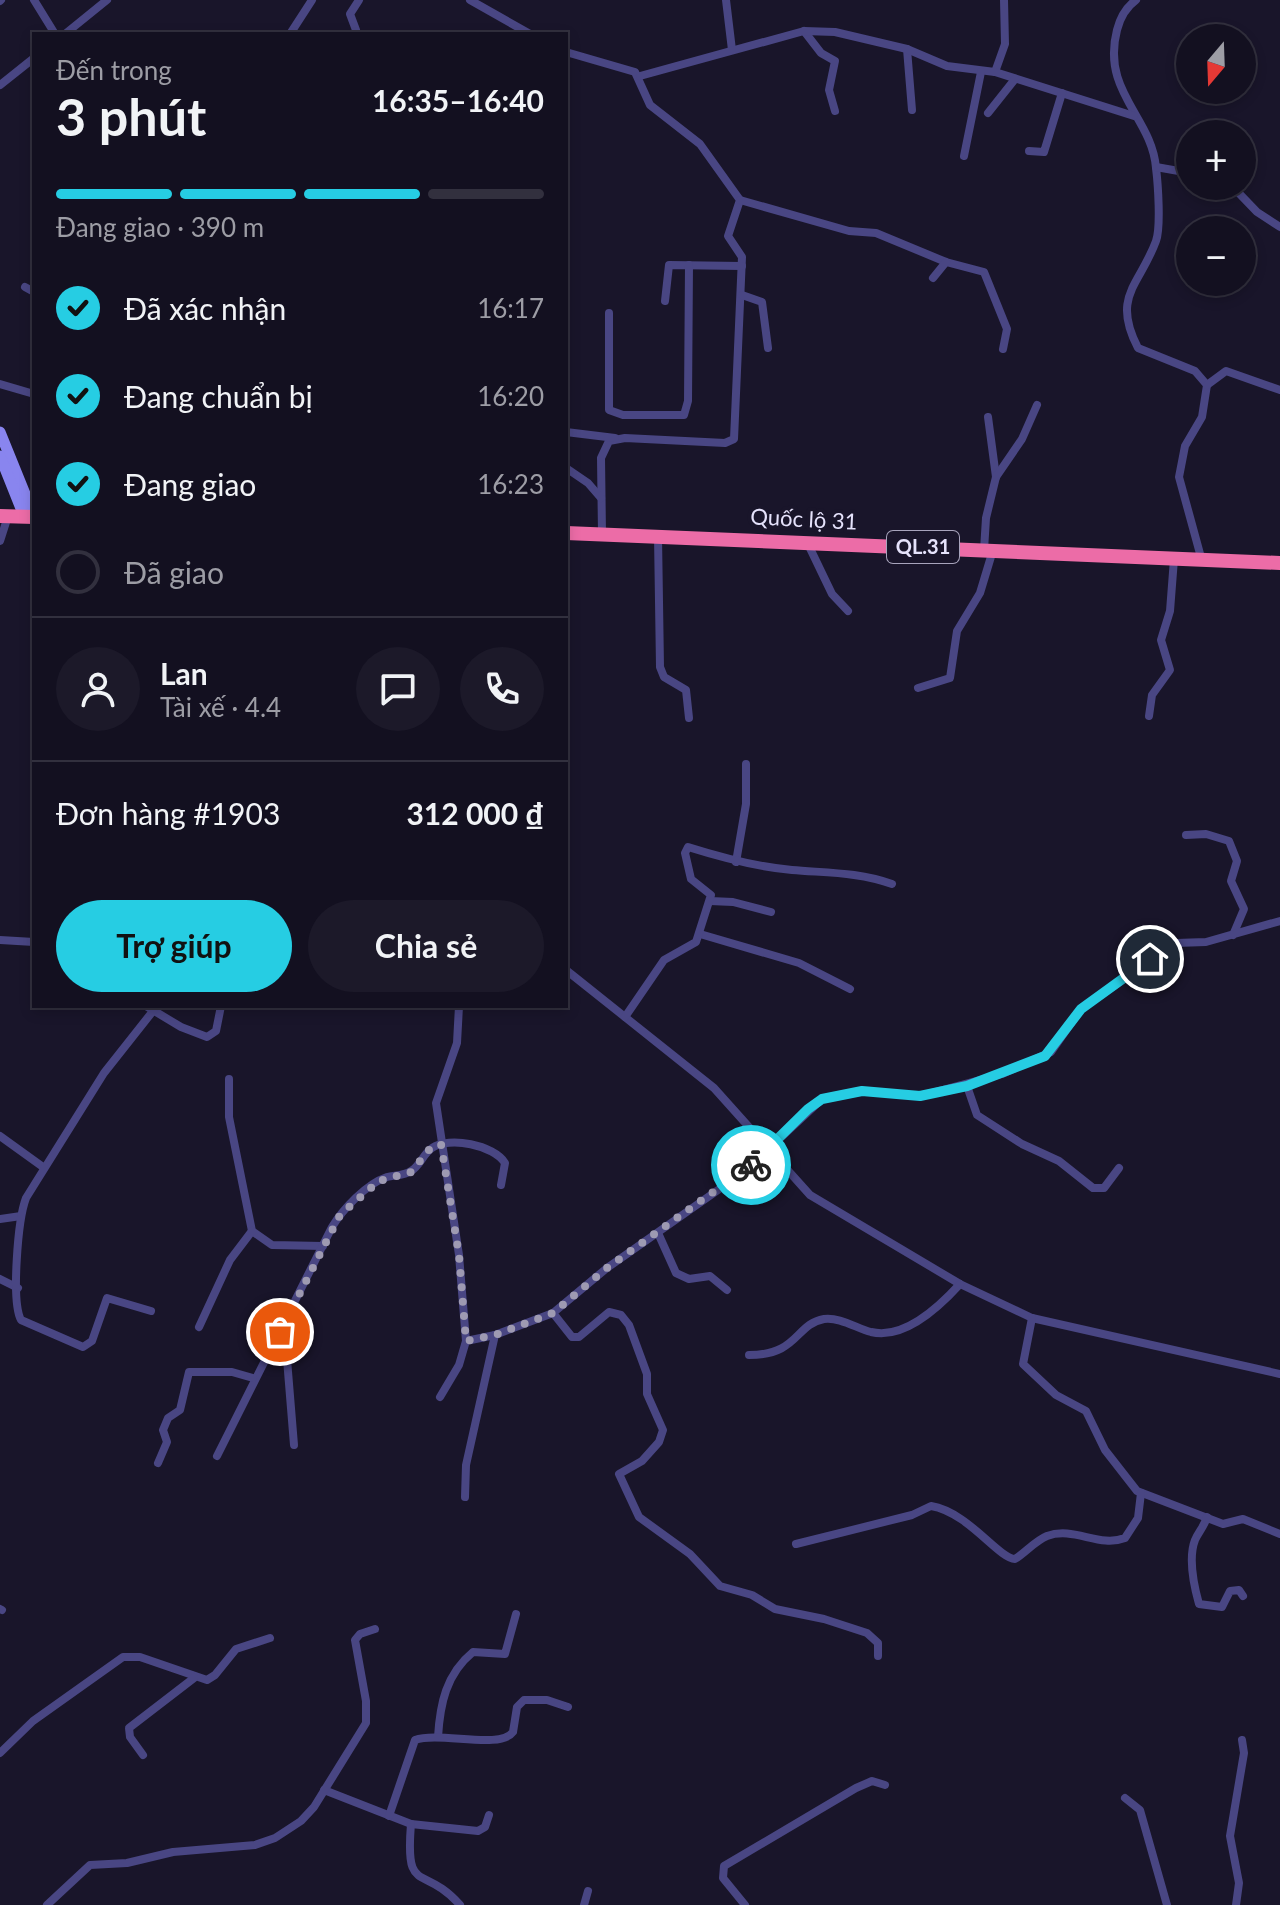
<!DOCTYPE html>
<html lang="vi">
<head>
<meta charset="utf-8">
<style>
	:root { --surface:#131020; --page:#1c1929; --text:#f1f3f6; --muted:#9d9da5; --line:#32303e; --accent:#26cde3 }
	body { margin:0; font-family:Lato,sans-serif; background:var(--page); color:var(--text); height:100vh; display:flex; flex-direction:column; font-size:30px; white-space:nowrap }
	* { box-sizing:border-box; margin:0 }
	p { font-size:26px; color:var(--muted) }
	.icon { flex:none; width:44px; height:44px; fill:none; stroke:currentColor; stroke-width:2; stroke-linecap:round; stroke-linejoin:round }
	.map { position:relative; flex:1; overflow:hidden }
	.drawer { position:absolute; left:32px; top:32px; width:536px; height:976px; display:flex; flex-direction:column; background:var(--surface); border-radius:0px; box-shadow:0 4px 12px #0003,0 0 0 2px var(--line) }
	.drawer>* { flex:none }
	.needle { width:52px; rotate:199deg }
	.tools { position:absolute; left:1176px; top:24px; display:grid; gap:16px }
	.tools a { display:grid; place-items:center; width:80px; height:80px; border-radius:50%; background:var(--surface); box-shadow:0 4px 12px #0003,0 0 0 2px var(--line); font-size:40px }
	.pin { position:absolute; display:grid; place-items:center; width:68px; height:68px; color:#fff; margin:-34px; border:4px solid #fff; border-radius:50%; box-shadow:0 2px 8px #0007 }
	.courier { position:absolute; display:grid; place-items:center; width:80px; height:80px; margin:-40px; border:6px solid #26cde3; border-radius:50%; background:#fff; color:#222; box-shadow:0 2px 10px #0007 }
	.head em { font-style:normal; font-weight:700 }
	.head div { display:flex; flex-direction:column-reverse }
	.head { display:flex; align-items:center; justify-content:space-between; height:136px; padding:0 24px }
	h1 { font-size:52px; font-weight:700; line-height:60px }
	.bar { display:grid; grid-template-columns:repeat(4,1fr); gap:12px 8px; align-content:center; height:96px; padding:0 24px }
	.bar i { height:10px; border-radius:6px; background:var(--line) }
	.bar .current { background:var(--accent) }
	.bar p { grid-column:span 4 }
	.line { display:flex; align-items:center; gap:20px; padding:0 24px; border-top:2px solid var(--line) }
	.line div { flex:1 }
	.round { display:grid; place-items:center; flex:none; width:84px; height:84px; border-radius:42px; background:var(--page) }
	ol { padding:0 24px; list-style:none }
	li { display:flex; align-items:center; gap:24px; height:88px }
	li p { margin-inline-start:auto }
	li .icon { padding:8px; border-radius:50%; background:var(--accent); color:#111; stroke-width:4 }
	li:last-child { color:var(--muted) }
	li i { width:44px; height:44px; border:4px solid var(--line); border-radius:50% }
	.cta { display:flex; gap:16px; margin-top:auto; padding:16px 24px }
	.cta a { flex:1; height:92px; border-radius:48px; background:var(--accent); color:#111; font-size:32px; font-weight:700; line-height:92px; text-align:center }
	.cta a+a { background:var(--page); color:var(--text) }
	.map>svg:first-child { display:block }
	.lines { fill:none; stroke-linecap:round; stroke-linejoin:round }
	.street { stroke:#494683; stroke-width:8 }
	.secondary { stroke:#8985ef; stroke-width:11 }
	.highway { stroke:#ec6ca7; stroke-width:14 }
	.done { stroke:#9e9ab2; stroke-width:8; stroke-dasharray:0 14.4 }
	.route { stroke:#26cde3; stroke-width:10 }
	.labels { text-anchor:middle; stroke-width:8; stroke-linejoin:round; paint-order:stroke }
	.shield { fill:#19152a; stroke:#a8a4bc; stroke-width:2 }
	.shield-label { font-size:20px; font-weight:bold; fill:#e5e2fb }
	.street-label { font-size:22px; fill:#e5e2fb; stroke:#19152a }
</style>
</head>
<body>
<div class="map">
<svg width="1280" height="1905" viewBox="0 0 1280 1905">
	<rect width="100%" height="100%" fill="#19152a"/>
	<g class="lines">
		<!-- street -->
		<g class="street">
			<polyline points="34,0 55,34"/>
			<polyline points="470,0 530,34"/>
			<polyline points="726,0 732,50"/>
			<path d="M1136,0C1125,8 1120,18 1117,30C1101,92 1152,117 1156,168C1158,184 1161,227 1156,241C1140,285 1111,296 1138,348L1195,371L1207,385L1202,417L1185,446L1179,477L1202,561"/>
			<polyline points="0,1 1,0"/>
			<polyline points="356,30 350,14 359,0"/>
			<polyline points="804,31 821,53 835,61 829,90 835,111"/>
			<polyline points="65,34 107,0"/>
			<polyline points="290,34 312,0"/>
			<polyline points="907,49 912,110"/>
			<polyline points="566,52 635,72 650,105 700,144 740,200 728,236 742,257 734,439 725,443 625,438 609,441 601,458 602,534"/>
			<polyline points="995,72 1005,44 1004,0"/>
			<polyline points="640,76 804,31 835,32 907,49 947,66 995,72 1134,116"/>
			<polyline points="0,85 34,58"/>
			<polyline points="988,113 1015,79"/>
			<polyline points="1029,151 1044,152 1062,93"/>
			<polyline points="964,156 981,72"/>
			<polyline points="1156,167 1190,173"/>
			<polyline points="1232,186 1257,212 1280,227"/>
			<polyline points="740,200 849,231 876,233 946,262 984,272 1007,329 1003,349"/>
			<polyline points="933,278 946,262"/>
			<polyline points="25,287 34,292"/>
			<polyline points="742,295 762,302 768,348"/>
			<polyline points="665,301 669,265 742,266"/>
			<polyline points="609,313 609,410 623,415 684,415 688,401 689,265"/>
			<polyline points="0,384 34,394"/>
			<polyline points="1207,385 1226,371 1280,390"/>
			<polyline points="988,417 996,477"/>
			<polyline points="566,432 615,438"/>
			<polyline points="566,468 588,483 601,498"/>
			<polyline points="658,536 660,667 664,677 686,690 689,718"/>
			<polyline points="0,541 8,516"/>
			<polyline points="807,542 832,594 848,611"/>
			<polyline points="984,550 986,518 996,477 1022,439 1037,405"/>
			<polyline points="918,688 950,678 957,631 980,593 993,550"/>
			<polyline points="1149,716 1152,695 1170,670 1161,640 1170,611 1174,559"/>
			<polyline points="1186,835 1206,834 1229,841 1237,861 1231,881 1244,909 1233,935"/>
			<polyline points="736,862 746,804 746,764"/>
			<polyline points="710,901 733,902 771,912"/>
			<polyline points="700,934 799,963 850,989"/>
			<polyline points="0,940 34,942"/>
			<polyline points="566,970 714,1088 810,1195 960,1284 1032,1318 1280,1374"/>
			<polyline points="146,1006 181,1027 207,1037 216,1031 221,1006"/>
			<path d="M625,1017L664,960L696,942L711,895L691,879L685,853L688,847C723,858 756,867 792,870C827,873 859,872 892,884"/>
			<polyline points="229,1079 229,1117 252,1231 272,1245 323,1246"/>
			<polyline points="967,1086 977,1115 1022,1144 1059,1161 1093,1188 1104,1188 1119,1168"/>
			<polyline points="0,1136 43,1167"/>
			<polyline points="0,1219 21,1216"/>
			<polyline points="658,1233 676,1273 689,1279 710,1276 727,1290"/>
			<polyline points="0,1279 18,1288"/>
			<path d="M151,1311L107,1298L92,1341L83,1347L21,1320C11,1301 18,1219 26,1198L104,1073L153,1011"/>
			<polyline points="1032,1318 1023,1364 1056,1395 1086,1411 1105,1450 1137,1491 1223,1524 1243,1519 1280,1534"/>
			<polyline points="199,1327 230,1260 252,1231"/>
			<polyline points="280,1332 286,1347 294,1445"/>
			<polyline points="466,1341 495,1335 553,1313"/>
			<path d="M749,1355C799,1355 795,1324 824,1319C840,1317 856,1328 871,1332C904,1340 940,1306 960,1284"/>
			<polyline points="440,1397 459,1365 466,1341 459,1255 436,1103 457,1043 459,1006"/>
			<path d="M217,1456L332,1227C343,1209 366,1184 387,1177C394,1175 404,1176 411,1171C420,1166 423,1154 432,1148C449,1136 494,1145 505,1163L501,1185"/>
			<polyline points="158,1463 167,1442 163,1430 168,1418 180,1410 189,1372 232,1372 253,1378"/>
			<polyline points="465,1497 466,1465 495,1335"/>
			<path d="M1207,1517C1204,1527 1199,1531 1195,1540C1188,1558 1194,1586 1199,1604L1222,1607L1230,1591L1239,1590L1243,1596"/>
			<path d="M796,1544L912,1515L931,1506C968,1512 998,1558 1015,1559C1026,1552 1035,1541 1047,1536C1074,1526 1099,1548 1125,1538L1138,1518L1141,1493"/>
			<polyline points="0,1609 2,1610"/>
			<polyline points="878,1656 878,1643 867,1633 824,1619 775,1609 752,1595 720,1586 690,1554 639,1517 619,1474 642,1461 659,1442 663,1430 647,1394 647,1374 629,1325 621,1315 609,1312 579,1337 572,1337 553,1313 607,1268 745,1171 822,1099 862,1091 920,1096 1002,1074 1051,1052 1081,1009 1176,943 1206,942 1280,921"/>
			<path d="M438,1737C440,1704 446,1674 473,1652L505,1654L516,1614"/>
			<polyline points="0,1753 33,1721 123,1657 140,1657 207,1680 215,1675 236,1649 270,1638"/>
			<polyline points="143,1755 130,1737 129,1728 194,1678"/>
			<polyline points="324,1790 411,1824 478,1831 485,1827 489,1815"/>
			<polyline points="1125,1798 1140,1810 1167,1905"/>
			<path d="M389,1816L415,1740C439,1731 500,1750 513,1732L517,1707L524,1700H547L568,1707"/>
			<path d="M411,1824C405,1897 423,1863 460,1905"/>
			<polyline points="47,1905 90,1865 127,1863 173,1852 255,1845 275,1838 301,1821 314,1807 366,1723 366,1701 355,1640 360,1634 375,1629"/>
			<polyline points="584,1905 588,1891"/>
			<polyline points="745,1905 723,1878 724,1866 856,1788 872,1781 885,1785"/>
			<polyline points="1236,1905 1239,1883 1230,1836 1244,1753 1242,1740"/>
		</g>
		<!-- secondary -->
		<g class="secondary">
			<polyline points="0,432 34,516"/>
			<polyline points="0,456 24,516"/>
		</g>
		<!-- highway -->
		<g class="highway">
			<polyline points="0,516 34,517"/>
			<polyline points="566,533 1280,563"/>
		</g>
	</g>
	<g class="lines">
		<!-- done -->
		<polyline class="done" points="280,1332 340,1215 379,1181 411,1172 429,1150 441,1144 459,1255 466,1341 495,1335 553,1313 607,1268 751,1165"/>
		<!-- route -->
		<polyline class="route" points="751,1165 808,1109 822,1099 862,1091 920,1096 967,1086 1045,1056 1081,1009 1150,959"/>
	</g>
	<g class="labels">
		<!-- shield labels -->
		<rect class="shield" x="887" y="531" width="72" height="32" rx="6"/>
		<g class="shield-label">
			<text x="923" y="554">QL.31</text>
		</g>
		<!-- street labels -->
		<g class="street-label">
			<text transform="translate(804 519) rotate(3)" y="8">Quốc lộ 31</text>
		</g>
	</g>
</svg>
<div class="tools">
<a><svg class="needle" viewBox="-14 -14 28 28"><path d="M0-13l5 13h-10z" fill="#e53935"/><path d="M0 13l5-13h-10z" fill="#9d9da5"/></svg></a>
<a>+</a>
<a>−</a>
</div>
<div class="pin" style="left:280px;top:1332px;background:#ea580c"><svg class="icon" aria-label="bag" viewBox="0 0 24 24"><path d="M5 8h14l-1 12H6zM9 8a3 3 0 0 1 6 0"/></svg></div>
<div class="pin" style="left:1150px;top:959px;background:#1f2937"><svg class="icon" aria-label="home" viewBox="0 0 24 24"><path d="M3 11l9-7 9 7M6 9v11h12V9"/></svg></div>
<div class="courier" style="left:751px;top:1165px"><svg class="icon" aria-label="bike" viewBox="0 0 24 24"><circle cx="6" cy="16" r="4"/><circle cx="18" cy="16" r="4"/><path d="M6 16l4-8h5l3 8M10 8l3 8H6M13 5h3"/></svg></div>
<section class="drawer">
<div class="head"><div><h1>3 phút</h1><p>Đến trong</p></div><em>16:35–16:40</em></div>
<div class="bar"><i class="current"></i><i class="current"></i><i class="current"></i><i></i><p>Đang giao · 390 m</p></div>
<ol>
<li><svg class="icon" aria-label="check" viewBox="0 0 24 24"><path d="M5 12l5 5 9-10"/></svg>Đã xác nhận<p>16:17</p></li>
<li><svg class="icon" aria-label="check" viewBox="0 0 24 24"><path d="M5 12l5 5 9-10"/></svg>Đang chuẩn bị<p>16:20</p></li>
<li><svg class="icon" aria-label="check" viewBox="0 0 24 24"><path d="M5 12l5 5 9-10"/></svg>Đang giao<p>16:23</p></li>
<li><i></i>Đã giao</li>
</ol>
<div class="line" style="height:144px"><a class="round"><svg class="icon" aria-label="person" viewBox="0 0 24 24"><circle cx="12" cy="8" r="4"/><path d="M4 21q1-7 8-7t8 7"/></svg></a><div><b>Lan</b><p>Tài xế · 4.4</p></div><a class="round"><svg class="icon" aria-label="chat" viewBox="0 0 24 24"><path d="M4 5h16v11H9l-5 4z"/></svg></a><a class="round"><svg class="icon" aria-label="phone" viewBox="0 0 24 24"><path d="M5 4h4l2 5-3 2q2 4 5 5l2-3 5 2v4C11 20 4 13 5 4z"/></svg></a></div>
<div class="line" style="height:104px"><div>Đơn hàng #1903</div><b>312 000 ₫</b></div>
<div class="cta"><a>Trợ giúp</a><a>Chia sẻ</a></div>
</section>
</div>
</body>
</html>
